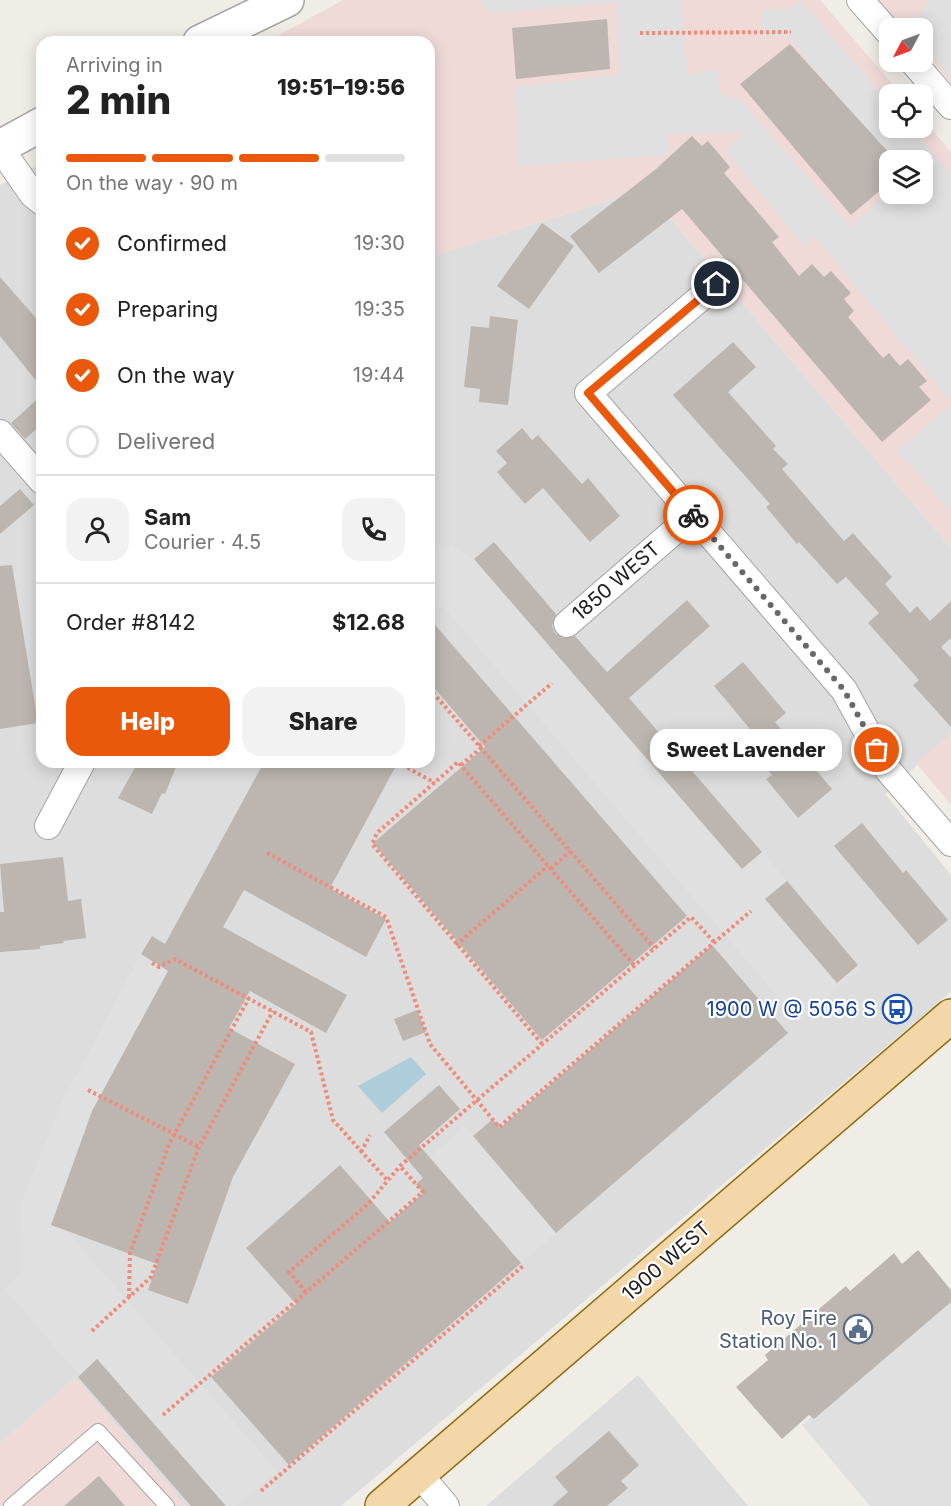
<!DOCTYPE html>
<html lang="en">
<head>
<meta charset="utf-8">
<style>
	:root { --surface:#fff; --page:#f2f2f2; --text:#222; --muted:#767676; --line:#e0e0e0; --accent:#ea580c }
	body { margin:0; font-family:Inter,sans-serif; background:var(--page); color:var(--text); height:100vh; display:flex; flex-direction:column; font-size:22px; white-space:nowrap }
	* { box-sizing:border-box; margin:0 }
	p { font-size:20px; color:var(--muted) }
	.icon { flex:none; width:33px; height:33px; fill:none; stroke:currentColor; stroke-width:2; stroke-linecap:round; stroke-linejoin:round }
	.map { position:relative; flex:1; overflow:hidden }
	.sheet { position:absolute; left:36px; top:36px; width:399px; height:732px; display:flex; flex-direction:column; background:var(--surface); border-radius:18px; box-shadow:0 3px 15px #0003 }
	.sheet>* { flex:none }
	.needle { width:39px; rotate:229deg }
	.buttons { position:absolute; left:879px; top:18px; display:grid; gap:12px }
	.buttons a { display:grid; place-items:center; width:54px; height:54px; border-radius:12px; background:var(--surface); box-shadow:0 3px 15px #0003; font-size:30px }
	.pin { position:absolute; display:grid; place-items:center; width:51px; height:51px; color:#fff; margin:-26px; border:3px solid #fff; border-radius:50%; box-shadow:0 2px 6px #0007 }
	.courier { position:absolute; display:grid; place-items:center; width:60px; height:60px; margin:-30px; border:4px solid #ea580c; border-radius:50%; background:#fff; color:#222; box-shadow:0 2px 8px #0007 }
	.bubble { position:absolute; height:42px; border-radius:18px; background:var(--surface); box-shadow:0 3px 15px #0003; font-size:20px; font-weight:800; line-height:42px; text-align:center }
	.head em { font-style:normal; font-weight:800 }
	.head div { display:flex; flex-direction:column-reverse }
	.head { display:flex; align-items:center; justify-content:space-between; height:102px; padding:0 30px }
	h1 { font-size:39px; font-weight:800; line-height:45px }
	.bar { display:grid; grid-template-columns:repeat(4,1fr); gap:9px 6px; align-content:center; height:72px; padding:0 30px }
	.bar i { height:8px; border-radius:4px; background:var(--line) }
	.bar .active { background:var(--accent) }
	.bar p { grid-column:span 4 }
	.line { display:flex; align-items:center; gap:15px; padding:0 30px; border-top:2px solid var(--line) }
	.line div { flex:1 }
	.round { display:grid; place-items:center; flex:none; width:63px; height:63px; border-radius:18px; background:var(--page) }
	ol { padding:0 30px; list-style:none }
	li { display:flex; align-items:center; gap:18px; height:66px }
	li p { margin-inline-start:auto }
	li .icon { padding:6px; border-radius:50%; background:var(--accent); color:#fff; stroke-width:4 }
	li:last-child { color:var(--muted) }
	li i { width:33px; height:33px; border:3px solid var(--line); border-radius:50% }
	.cta { display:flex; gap:12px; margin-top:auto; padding:12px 30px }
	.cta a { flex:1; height:69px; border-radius:18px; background:var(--accent); color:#fff; font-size:24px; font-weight:800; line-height:69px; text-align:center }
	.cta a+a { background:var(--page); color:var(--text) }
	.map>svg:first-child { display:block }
	.residential { fill:#dedddd }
	.commercial { fill:#efdad8; fill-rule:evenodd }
	.parking { fill:#e0e0e0 }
	.water { fill:#accdd9 }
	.building { fill:#bdb6b0 }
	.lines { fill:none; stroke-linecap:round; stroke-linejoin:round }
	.service-casing { stroke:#a4a4a4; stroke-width:16 }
	.minor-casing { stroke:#a4a4a4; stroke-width:28 }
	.tertiary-casing { stroke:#a4a4a4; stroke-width:36 }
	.primary-casing { stroke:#8f6a0d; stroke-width:36 }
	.path { stroke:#ee8b7a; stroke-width:4; stroke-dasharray:3 3; stroke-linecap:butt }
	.service { stroke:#fff; stroke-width:14 }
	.minor { stroke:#fff; stroke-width:26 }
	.tertiary { stroke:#fff; stroke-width:33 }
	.primary { stroke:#f4d7a8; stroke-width:33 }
	.done { stroke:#696866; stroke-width:6; stroke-dasharray:0 10.8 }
	.route { stroke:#ea580c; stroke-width:8 }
	.labels { text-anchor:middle; stroke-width:4.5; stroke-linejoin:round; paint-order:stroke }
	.street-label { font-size:20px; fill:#202020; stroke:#fff }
	.transit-label { font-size:20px; fill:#164399; stroke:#fff; text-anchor:end }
	.service-label { font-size:20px; fill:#4e5e75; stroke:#fff; text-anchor:end }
</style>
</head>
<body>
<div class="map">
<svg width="951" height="1506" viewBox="0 0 951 1506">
	<rect width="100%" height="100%" fill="#f0ede7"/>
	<!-- residential -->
	<g class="residential">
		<polygon points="42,163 42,762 429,762 429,257 645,189 951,548 951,734 885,794 951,875 951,992 341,1506 186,1506 75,1378 0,1443 0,185"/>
		<polygon points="638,1375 748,1506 486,1506"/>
	</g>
	<!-- commercial -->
	<g class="commercial">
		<path d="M343,0H820L901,94H890V128H922L923,119L951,152V548L645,189L429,257V42H266ZM890,160H922V194H890Z"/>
		<polygon points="878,0 951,0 951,83 923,50 922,28 903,28"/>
		<polygon points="951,734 951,805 916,763"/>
		<polygon points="75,1378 186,1506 0,1506 0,1443"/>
	</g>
	<!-- parking -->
	<g class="parking">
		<polygon points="478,0 681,0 688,74 718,70 720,94 739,99 851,227 889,191 890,194 922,194 922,160 892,160 787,36 761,36 763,9 787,10 800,0 889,103 890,128 911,128 951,174 951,402 815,237 804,246 726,151 744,131 667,134 667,155 518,166 516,87 619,75 618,2 491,13"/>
		<polygon points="929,0 951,0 951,77 923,45 922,28 914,28"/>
		<polygon points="951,405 951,511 898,451"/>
		<polygon points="494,541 861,967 799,1021 443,606 429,613 429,543 453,546 473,559"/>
		<polygon points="148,941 198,971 105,1087 94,1105 120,1115 76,1235 68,1233 277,1471 237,1506 227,1506 222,1501 216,1506 191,1506 5,1289 20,1275 21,1203 62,1102"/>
		<polygon points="493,1119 576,1216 500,1281 430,1157 465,1126 473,1136"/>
		<polygon points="951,1301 951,1506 870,1506 802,1425"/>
	</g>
	<!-- water -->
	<polygon class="water" points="411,1057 426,1074 382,1113 358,1086"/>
	<!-- building -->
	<g class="building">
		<polygon points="607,19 610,69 516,79 512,28"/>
		<polygon points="790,44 890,154 890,182 851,215 740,84"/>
		<polygon points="692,136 702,146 708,141 730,167 724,173 779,237 772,242 799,276 812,264 824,277 831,271 851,293 844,299 854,311 848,317 883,358 889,353 900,366 908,359 927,381 919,387 931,400 882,442 682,209 599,273 570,236 656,169"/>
		<polygon points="542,223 574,246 529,309 497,286"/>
		<polygon points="0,277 42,325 42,388 0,336"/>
		<polygon points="490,316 518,320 508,405 479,402 480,389 464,387 471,326 489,328"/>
		<polygon points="733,342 756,367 728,392 776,446 773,449 788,464 782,469 844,541 853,533 892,577 885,584 910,613 917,606 930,621 951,601 951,638 941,647 951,658 951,727 913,685 919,680 868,623 879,613 846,577 837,584 799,542 797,544 766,507 770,504 673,395"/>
		<polygon points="42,395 42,424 25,439 11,423"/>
		<polygon points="522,428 532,440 538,435 582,484 588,478 620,516 590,542 543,488 525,504 497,472 507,463 496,451"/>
		<polygon points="20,489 34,505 0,534 0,506"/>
		<polygon points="494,542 556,614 552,626 555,633 563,638 575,636 607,672 687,600 710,626 629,698 762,852 742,869 474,559"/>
		<polygon points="12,565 38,723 0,729 0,566"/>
		<polygon points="429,618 687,916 542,1040 373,843 485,747 429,682"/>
		<polygon points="743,662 786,713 775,722 832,789 798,818 766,779 772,775 761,762 771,754 714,686"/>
		<polygon points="138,762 178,762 165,794 162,793 152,814 118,798"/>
		<polygon points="264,762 398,762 330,888 386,919 366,957 244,890 223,927 347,995 326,1033 250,991 229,1028 295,1064 233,1177 188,1304 148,1290 157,1264 51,1225 92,1111 168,971 141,954 152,936 165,944"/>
		<polygon points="862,823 903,873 906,870 948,920 918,945 834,846"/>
		<polygon points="63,857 68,901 81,899 86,938 63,941 64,943 40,946 40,949 0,952 0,912 4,912 0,864"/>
		<polygon points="787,881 858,965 837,983 765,899"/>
		<polygon points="712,945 788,1033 556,1233 473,1136 493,1119 500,1128"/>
		<polygon points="417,1010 426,1032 403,1041 394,1019"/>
		<polygon points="439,1085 460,1109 419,1145 521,1263 289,1465 211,1377 296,1304 246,1248 340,1165 390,1222 423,1193 416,1184 423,1178 384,1132"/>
		<polygon points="918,1250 951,1290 951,1302 814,1419 809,1415 782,1439 736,1387 768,1360 765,1355 846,1286 850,1291 894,1253 902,1264"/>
		<polygon points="97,1359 226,1506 191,1506 78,1377"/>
		<polygon points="609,1431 639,1465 621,1481 628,1488 607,1506 552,1506 568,1492 555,1477"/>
		<polygon points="99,1476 125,1506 64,1506"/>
	</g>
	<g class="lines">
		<!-- service casing -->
		<g class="service-casing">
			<polyline id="service" points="11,1506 98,1431 167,1506"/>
		</g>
		<!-- minor casing -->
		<g class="minor-casing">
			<g id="minor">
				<polyline points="860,0 890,34"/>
				<polyline points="913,62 951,106"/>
				<polyline points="0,148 33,195 42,202"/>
				<polyline points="717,284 588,393 844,690 888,770 951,843"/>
				<polyline points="0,433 42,481"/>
				<polyline points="567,624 693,515"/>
				<polyline points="48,826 82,762"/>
				<polyline points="419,1474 446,1506"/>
			</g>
		</g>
		<!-- tertiary casing -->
		<g class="tertiary-casing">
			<g id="tertiary">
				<polyline points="200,42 287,0"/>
				<polyline points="0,147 42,124"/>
			</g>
		</g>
		<!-- primary casing -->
		<g class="primary-casing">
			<polyline id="primary" points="382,1506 951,1016"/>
		</g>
		<!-- path -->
		<g class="path">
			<polyline points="640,33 791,32"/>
			<polyline points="429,688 654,948"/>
			<polyline points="479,746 552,683"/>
			<polyline points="397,762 435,783"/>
			<polyline points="461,765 481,748"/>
			<polyline points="267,853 386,917 430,1044 499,1127 751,911"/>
			<polyline points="551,869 570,851"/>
			<polyline points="456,945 548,866"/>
			<polyline points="152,963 159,967 175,959 311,1032 333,1120 388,1181"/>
			<polyline points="542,1044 372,844 377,833 458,762 634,965"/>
			<polyline points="88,1090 199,1147"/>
			<polyline points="361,1152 370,1135"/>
			<polyline points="306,1292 289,1272 368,1204 400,1166 691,917 714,942"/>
			<polyline points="129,1297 130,1253 170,1142 249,998"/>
			<polyline points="92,1331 151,1277 199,1147 273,1011"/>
			<polyline points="163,1415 423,1192 400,1166"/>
			<polyline points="261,1491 523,1266"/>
		</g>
		<!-- service -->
		<use href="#service" class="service"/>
		<!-- minor -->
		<use href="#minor" class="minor"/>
		<!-- tertiary -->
		<use href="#tertiary" class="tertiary"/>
		<!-- primary -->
		<use href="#primary" class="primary"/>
	</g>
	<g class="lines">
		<!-- done -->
		<polyline class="done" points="693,515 844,690 877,750"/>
		<!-- route -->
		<polyline class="route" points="693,515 588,393 717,284"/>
	</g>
	<!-- icons -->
	<defs>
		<g id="bus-ring" transform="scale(1.5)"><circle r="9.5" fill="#fff" stroke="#1a4fb4" stroke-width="1.5"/><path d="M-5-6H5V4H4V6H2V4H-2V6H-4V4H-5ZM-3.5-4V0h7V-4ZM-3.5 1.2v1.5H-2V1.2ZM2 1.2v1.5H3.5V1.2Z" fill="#1a4fb4"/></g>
		<g id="civic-ring" transform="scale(1.5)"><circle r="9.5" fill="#fff" stroke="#5c6f8a" stroke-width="1.5"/><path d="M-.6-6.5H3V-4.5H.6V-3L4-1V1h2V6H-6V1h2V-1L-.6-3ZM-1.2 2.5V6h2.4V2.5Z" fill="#5c6f8a"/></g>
	</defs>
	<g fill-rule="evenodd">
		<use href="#bus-ring" x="897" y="1009"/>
		<use href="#civic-ring" x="858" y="1329"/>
	</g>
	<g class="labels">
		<!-- street labels -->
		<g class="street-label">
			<text transform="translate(616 581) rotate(-41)" y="7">1850 WEST</text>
			<text transform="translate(666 1261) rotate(-41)" y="7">1900 WEST</text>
		</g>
		<!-- transit labels -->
		<g class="transit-label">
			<text x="876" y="1016">1900 W @ 5056 S</text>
		</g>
		<!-- service labels -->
		<g class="service-label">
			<text x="837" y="1325">Roy Fire<tspan x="837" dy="23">Station No. 1</tspan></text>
		</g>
	</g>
</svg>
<div class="buttons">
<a><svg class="needle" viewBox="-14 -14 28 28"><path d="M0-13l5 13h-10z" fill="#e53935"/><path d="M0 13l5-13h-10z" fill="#767676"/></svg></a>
<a><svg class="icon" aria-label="locate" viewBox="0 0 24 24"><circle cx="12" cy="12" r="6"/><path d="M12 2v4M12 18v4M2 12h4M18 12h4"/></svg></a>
<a><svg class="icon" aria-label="layers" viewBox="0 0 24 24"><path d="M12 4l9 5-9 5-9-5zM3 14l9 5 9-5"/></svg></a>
</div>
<div class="pin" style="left:877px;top:750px;background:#ea580c"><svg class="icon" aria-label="bag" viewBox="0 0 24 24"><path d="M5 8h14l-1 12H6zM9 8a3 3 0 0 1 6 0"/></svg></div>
<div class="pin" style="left:717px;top:284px;background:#1f2937"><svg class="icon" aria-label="home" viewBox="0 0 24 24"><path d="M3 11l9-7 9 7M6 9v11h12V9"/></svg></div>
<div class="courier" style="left:693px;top:515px"><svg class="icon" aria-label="bike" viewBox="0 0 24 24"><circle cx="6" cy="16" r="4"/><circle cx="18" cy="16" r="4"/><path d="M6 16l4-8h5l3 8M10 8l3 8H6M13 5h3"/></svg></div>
<div class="bubble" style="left:650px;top:729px;width:192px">Sweet Lavender</div>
<section class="sheet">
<div class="head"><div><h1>2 min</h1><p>Arriving in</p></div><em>19:51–19:56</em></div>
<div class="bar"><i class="active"></i><i class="active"></i><i class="active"></i><i></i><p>On the way · 90 m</p></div>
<ol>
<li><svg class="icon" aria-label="check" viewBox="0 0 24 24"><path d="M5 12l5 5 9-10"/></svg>Confirmed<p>19:30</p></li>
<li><svg class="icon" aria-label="check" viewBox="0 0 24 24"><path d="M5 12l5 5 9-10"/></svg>Preparing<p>19:35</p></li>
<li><svg class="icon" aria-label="check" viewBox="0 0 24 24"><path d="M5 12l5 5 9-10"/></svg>On the way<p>19:44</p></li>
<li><i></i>Delivered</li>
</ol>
<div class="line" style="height:108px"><a class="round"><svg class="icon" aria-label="person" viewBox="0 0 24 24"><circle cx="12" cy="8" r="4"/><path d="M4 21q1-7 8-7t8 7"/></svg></a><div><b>Sam</b><p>Courier · 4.5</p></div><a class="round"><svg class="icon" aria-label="phone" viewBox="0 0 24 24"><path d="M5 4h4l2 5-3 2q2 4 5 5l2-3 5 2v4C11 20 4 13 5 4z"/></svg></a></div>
<div class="line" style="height:78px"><div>Order #8142</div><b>$12.68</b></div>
<div class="cta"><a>Help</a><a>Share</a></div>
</section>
</div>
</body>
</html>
